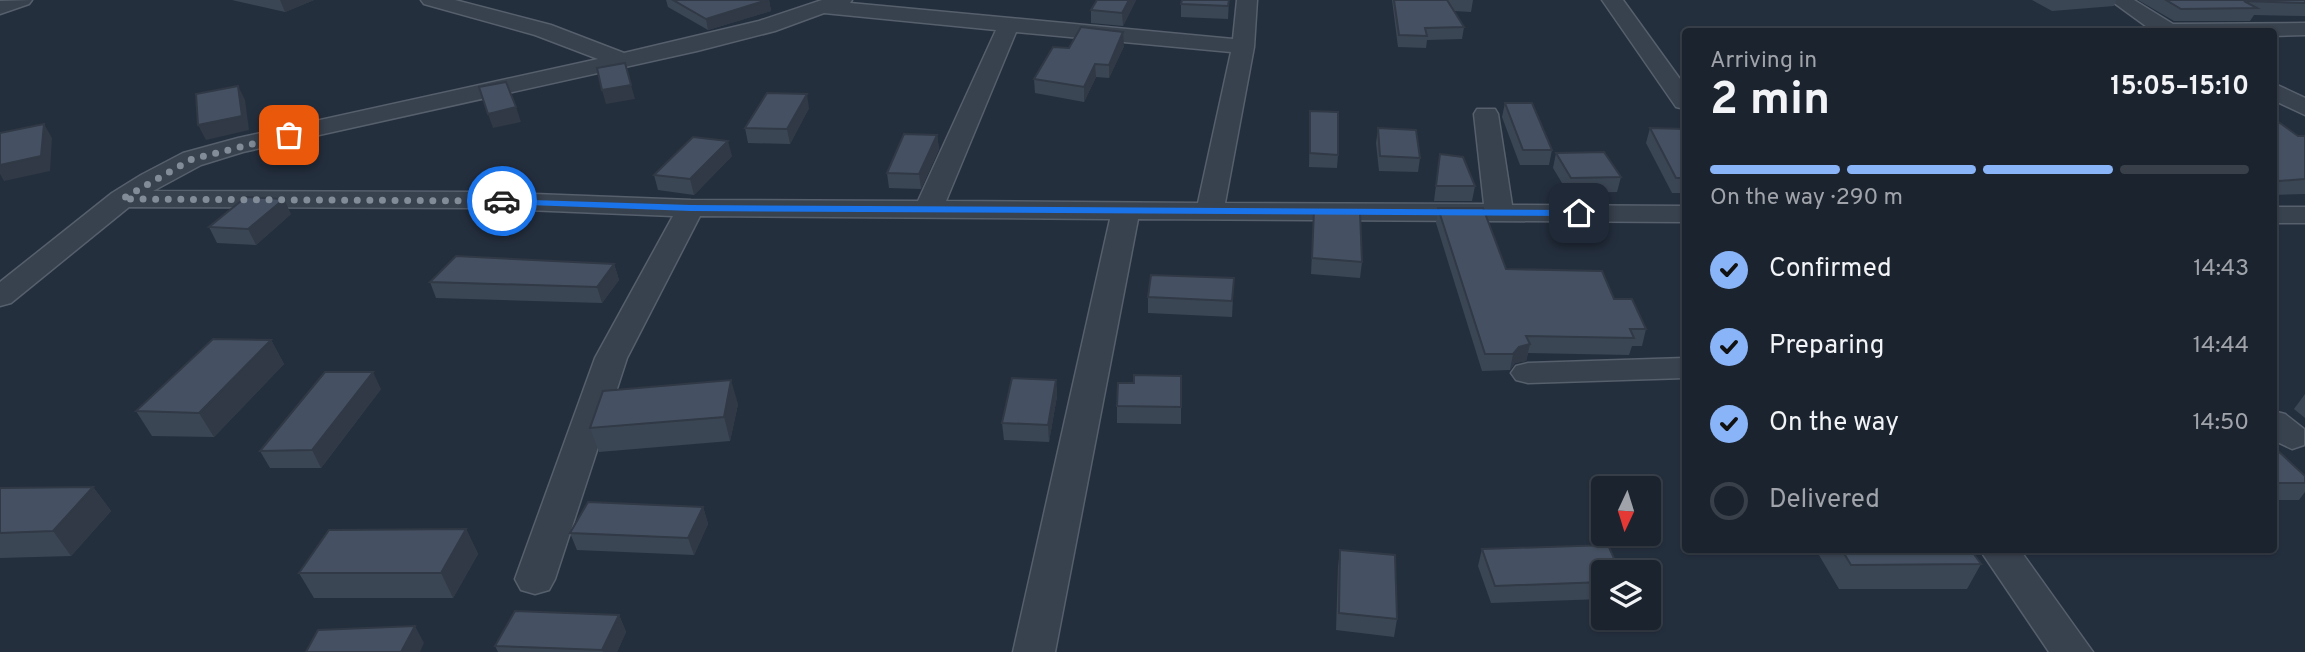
<!DOCTYPE html>
<html lang="en">
<head>
<meta charset="utf-8">
<style>
	:root { --surface:#1b232e; --page:#242b36; --text:#f1f3f6; --muted:#a0a4aa; --line:#39404a; --accent:#8ab4f8 }
	body { margin:0; font-family:Overpass,sans-serif; background:var(--page); color:var(--text); height:100vh; display:flex; flex-direction:column; font-size:26px; white-space:nowrap }
	* { box-sizing:border-box; margin:0 }
	p { font-size:23px; color:var(--muted) }
	.icon { flex:none; width:38px; height:38px; fill:none; stroke:currentColor; stroke-width:2; stroke-linecap:round; stroke-linejoin:round }
	.map { position:relative; flex:1; overflow:hidden }
	.drawer { position:absolute; left:1682px; top:28px; width:595px; height:525px; display:flex; flex-direction:column; background:var(--surface); border-radius:7px; box-shadow:0 2px 5px #0004,0 0 0 2px var(--line) }
	.drawer>* { flex:none }
	.needle { width:46px; rotate:184deg }
	.controls { position:absolute; left:1591px; top:476px; display:grid; gap:14px }
	.controls a { display:grid; place-items:center; width:70px; height:70px; border-radius:7px; background:var(--surface); box-shadow:0 2px 5px #0004,0 0 0 2px var(--line); font-size:35px }
	.pin { position:absolute; display:grid; place-items:center; width:60px; height:60px; color:#fff; margin:-30px; border-radius:14px; box-shadow:0 4px 10px #0006 }
	.courier { position:absolute; display:grid; place-items:center; width:70px; height:70px; margin:-35px; border:5px solid #1a73e8; border-radius:50%; background:#fff; color:#222; box-shadow:0 2px 9px #0007 }
	.overview em { font-style:normal; font-weight:700 }
	.overview div { display:flex; flex-direction:column-reverse }
	.overview { display:flex; align-items:center; justify-content:space-between; height:119px; padding:0 28px }
	h1 { font-size:46px; font-weight:700; line-height:52px }
	.bar { display:grid; grid-template-columns:repeat(4,1fr); gap:10px 7px; align-content:center; height:84px; padding:0 28px }
	.bar i { height:9px; border-radius:5px; background:var(--line) }
	.bar .on { background:var(--accent) }
	.bar p { grid-column:span 4 }
	ol { padding:0 28px; list-style:none }
	li { display:flex; align-items:center; gap:21px; height:77px }
	li p { margin-inline-start:auto }
	li .icon { padding:7px; border-radius:50%; background:var(--accent); color:#111; stroke-width:4 }
	li:last-child { color:var(--muted) }
	li i { width:38px; height:38px; border:4px solid var(--line); border-radius:50% }
	.map>svg:first-child { display:block }
	.lines { fill:none; stroke-linecap:round; stroke-linejoin:round }
	.minor-casing { stroke:#565f6c; stroke-width:3 }
	.minor { fill:#38414e; fill-rule:evenodd }
	.wall { fill:#3b4654 }
	.shaded-wall { fill:#303945 }
	.building { fill:#455162; stroke:#303945; stroke-width:2 }
	.route { fill:#1a73e8 }
	.done { stroke:#828b98; stroke-width:7; stroke-dasharray:0 12.6 }
</style>
</head>
<body>
<div class="map">
<svg width="2305" height="652" viewBox="0 0 2305 652">
	<rect width="100%" height="100%" fill="#242f3e"/>
	<g class="lines">
		<!-- minor casing -->
		<g class="minor-casing">
			<g id="minor">
				<polygon points="32,0 29,4 0,14 0,1"/>
				<path d="M421,0H455L551,25L624,53L759,21L822,0H852L850,3L1233,39L1237,0H1257L1254,47L1225,203L1484,204L1474,114L1477,109H1495L1498,114L1512,205L1685,206V222L1138,219L1055,652H1013L1110,219L700,216L627,358L555,579L549,590L535,594L521,590L515,579L595,358L673,216L479,208L129,207L11,303L0,306V282L112,193L141,175L183,153L238,138L598,59L535,35L424,4ZM824,13L996,30L918,201L691,200L479,192L153,191L201,165L243,152L697,51L775,31ZM1016,32L1231,52L1198,203L946,201Z"/>
				<polygon points="1602,0 1623,0 1685,86 1685,109 1676,107"/>
				<polygon points="2110,0 2134,0 2173,24 2305,23 2305,35 2273,36 2273,32 2154,32"/>
				<polygon points="2273,83 2305,98 2305,115 2273,100"/>
				<rect x="2273" y="207" width="32" height="16"/>
				<polygon points="1685,358 1685,378 1528,383 1516,380 1511,373 1516,366 1528,363"/>
				<polygon points="2273,411 2285,414 2304,429 2304,445 2292,449 2273,440"/>
				<polygon points="1980,550 2020,550 2093,652 2049,652"/>
			</g>
		</g>
		<!-- minor -->
		<use href="#minor" class="minor"/>
	</g>
	<!-- wall -->
	<g class="wall">
		<polygon points="232,0 314,0 285,12"/>
		<polygon points="666,0 769,0 771,11 708,30 668,7"/>
		<polygon points="1136,0 1123,26 1091,23 1091,10"/>
		<polygon points="1229,0 1228,19 1181,17 1181,4"/>
		<polygon points="1392,0 1473,0 1471,12 1454,11 1464,27 1462,39 1427,40 1426,48 1398,47"/>
		<polygon points="2032,0 2116,0 2114,6 2052,11"/>
		<polygon points="2138,0 2305,0 2305,16 2254,15 2250,21 2174,21"/>
		<polygon points="1124,46 1109,78 1096,77 1084,102 1035,93 1034,79 1069,48"/>
		<polygon points="1505,103 1552,150 1549,165 1520,165 1502,117"/>
		<polygon points="809,108 790,144 748,143 745,128"/>
		<polygon points="1310,111 1338,155 1337,168 1309,167"/>
		<polygon points="2273,118 2298,136 2305,136 2305,194 2273,195"/>
		<polygon points="1378,128 1420,158 1418,172 1379,171 1376,143"/>
		<polygon points="1650,128 1685,129 1685,193 1672,193 1646,143"/>
		<polygon points="937,135 939,149 921,189 889,188 887,173"/>
		<polygon points="1556,153 1621,177 1617,192 1568,193 1553,168"/>
		<polygon points="1440,154 1475,186 1472,201 1434,201"/>
		<polygon points="732,156 694,195 658,190 654,175"/>
		<polygon points="1438,208 1506,269 1614,299 1646,329 1642,346 1632,346 1629,355 1528,353 1526,361 1515,363 1510,370 1482,371 1436,223"/>
		<polygon points="1314,210 1362,262 1360,278 1311,274"/>
		<polygon points="291,214 256,245 217,243 209,227"/>
		<polygon points="614,264 619,280 602,303 436,298 430,282"/>
		<polygon points="1234,278 1232,317 1148,313 1148,297"/>
		<polygon points="271,340 284,364 214,437 152,436 136,411"/>
		<polygon points="1181,376 1181,424 1117,423 1117,406 1134,383"/>
		<polygon points="1056,380 1057,396 1049,442 1004,440 1002,423"/>
		<polygon points="381,389 321,468 270,468 260,451"/>
		<polygon points="2305,394 2305,418 2294,409"/>
		<polygon points="738,404 730,441 599,452 590,428"/>
		<polygon points="2273,449 2305,476 2305,492 2299,500 2273,500"/>
		<polygon points="93,487 111,511 71,556 0,558 0,488"/>
		<polygon points="703,507 708,524 694,555 577,550 570,533"/>
		<polygon points="466,529 478,554 453,598 314,598 299,573"/>
		<polygon points="1482,549 1603,572 1603,599 1491,603 1478,566"/>
		<polygon points="1340,550 1397,619 1394,637 1336,630 1338,567"/>
		<polygon points="1816,550 1971,550 1981,564 1967,589 1839,589"/>
		<polygon points="619,615 626,632 617,652 498,652 495,646"/>
	</g>
	<!-- shaded-wall -->
	<g class="shaded-wall">
		<polygon points="280,0 314,0 285,12"/>
		<polygon points="767,0 769,0 771,11 708,30 706,19"/>
		<polygon points="1129,0 1136,0 1123,26 1122,13"/>
		<polygon points="1123,32 1124,46 1109,78 1109,65"/>
		<polygon points="1095,64 1096,77 1084,102 1084,87"/>
		<polygon points="631,85 635,99 606,104 602,90"/>
		<polygon points="238,86 245,100 249,130 206,140 198,125"/>
		<polygon points="807,94 809,108 790,144 787,129"/>
		<polygon points="516,107 521,122 493,128 488,114"/>
		<polygon points="44,124 52,138 50,171 4,181 0,174 0,165"/>
		<polygon points="937,135 939,149 921,189 919,174"/>
		<polygon points="728,141 732,156 694,195 690,179"/>
		<polygon points="284,199 291,214 256,245 248,229"/>
		<polygon points="614,264 619,280 602,303 597,287"/>
		<polygon points="271,340 284,364 214,437 199,413"/>
		<polygon points="1530,344 1526,361 1515,363 1510,370 1513,354 1519,347"/>
		<polygon points="373,372 381,389 321,468 312,450"/>
		<polygon points="731,380 738,404 730,441 724,417"/>
		<polygon points="1056,380 1057,396 1049,442 1048,425"/>
		<polygon points="93,487 111,511 71,556 53,531"/>
		<polygon points="703,507 708,524 694,555 688,538"/>
		<polygon points="466,529 478,554 453,598 441,573"/>
		<polygon points="619,615 626,632 617,652 603,652 602,650"/>
		<polygon points="415,626 424,643 420,652 401,652"/>
	</g>
	<!-- building -->
	<g class="building">
		<polygon points="673,0 767,0 706,19"/>
		<polygon points="1097,0 1129,0 1122,13 1091,10"/>
		<polygon points="1182,0 1229,0 1228,6 1181,4"/>
		<polygon points="1394,0 1447,0 1464,27 1425,28 1427,36 1399,35"/>
		<polygon points="2166,0 2305,0 2305,3 2244,1 2257,8 2181,9"/>
		<polygon points="1081,27 1123,32 1109,65 1095,64 1084,87 1034,79 1053,47 1069,48"/>
		<polygon points="625,63 631,85 602,90 597,68"/>
		<polygon points="506,82 516,107 488,114 479,87"/>
		<polygon points="238,86 242,116 198,125 196,94"/>
		<polygon points="767,93 807,94 787,129 745,128"/>
		<polygon points="1505,103 1532,103 1552,150 1523,150"/>
		<polygon points="1310,111 1338,112 1338,155 1310,153"/>
		<polygon points="2273,118 2298,136 2305,136 2305,179 2279,181 2273,176"/>
		<polygon points="44,124 41,156 0,165 0,133"/>
		<polygon points="1378,128 1416,130 1420,158 1380,156"/>
		<polygon points="1650,128 1685,129 1685,178 1676,178"/>
		<polygon points="904,134 937,135 919,174 887,173"/>
		<polygon points="693,137 728,141 690,179 654,175"/>
		<polygon points="1604,152 1621,177 1571,178 1556,153"/>
		<polygon points="1440,154 1463,157 1475,186 1436,186"/>
		<polygon points="246,197 284,199 248,229 209,227"/>
		<polygon points="1438,208 1483,208 1506,269 1602,271 1614,299 1632,299 1646,329 1630,329 1634,338 1526,336 1530,344 1519,347 1513,354 1485,354"/>
		<polygon points="1314,210 1360,213 1362,262 1312,258"/>
		<polygon points="456,256 614,264 597,287 430,282"/>
		<polygon points="1151,275 1234,278 1232,301 1148,297"/>
		<polygon points="213,339 271,340 199,413 136,411"/>
		<polygon points="325,372 373,372 312,450 260,451"/>
		<polygon points="1134,375 1181,376 1181,407 1117,406 1118,383 1134,383"/>
		<polygon points="1012,378 1056,380 1048,425 1002,423"/>
		<polygon points="731,380 724,417 590,428 603,391"/>
		<polygon points="2275,448 2305,476 2305,483 2273,483 2273,449"/>
		<polygon points="93,487 53,531 0,533 0,488"/>
		<polygon points="588,502 703,507 688,538 570,533"/>
		<polygon points="466,529 441,573 299,573 329,530"/>
		<polygon points="1608,545 1620,572 1603,572 1603,582 1495,586 1482,549"/>
		<polygon points="1340,550 1395,555 1397,619 1339,613"/>
		<polygon points="1842,550 1971,550 1981,564 1851,565"/>
		<polygon points="515,611 619,615 602,650 495,646"/>
		<polygon points="415,626 401,652 306,652 318,630"/>
	</g>
	<!-- route -->
	<polygon class="route" points="499,199 691,205 1579,210 1584,213 1579,216 691,211 502,204"/>
	<g class="lines">
		<!-- done -->
		<polyline class="done" points="289,135 192,159 122,199 502,201"/>
	</g>
</svg>
<div class="controls">
<a><svg class="needle" viewBox="-14 -14 28 28"><path d="M0-13l5 13h-10z" fill="#e53935"/><path d="M0 13l5-13h-10z" fill="#a0a4aa"/></svg></a>
<a><svg class="icon" aria-label="layers" viewBox="0 0 24 24"><path d="M12 4l9 5-9 5-9-5zM3 14l9 5 9-5"/></svg></a>
</div>
<div class="pin" style="left:289px;top:135px;background:#ea580c"><svg class="icon" aria-label="bag" viewBox="0 0 24 24"><path d="M5 8h14l-1 12H6zM9 8a3 3 0 0 1 6 0"/></svg></div>
<div class="pin" style="left:1579px;top:213px;background:#1f2937"><svg class="icon" aria-label="home" viewBox="0 0 24 24"><path d="M3 11l9-7 9 7M6 9v11h12V9"/></svg></div>
<div class="courier" style="left:502px;top:201px"><svg class="icon" aria-label="car" viewBox="0 0 24 24"><path d="M5 17H2v-5l4-1 3-4h7l3 4 3 1v5h-3M9 17h6M6 11h13"/><circle cx="7" cy="17" r="2"/><circle cx="17" cy="17" r="2"/></svg></div>
<section class="drawer">
<div class="overview"><div><h1>2 min</h1><p>Arriving in</p></div><em>15:05–15:10</em></div>
<div class="bar"><i class="on"></i><i class="on"></i><i class="on"></i><i></i><p>On the way · 290 m</p></div>
<ol>
<li><svg class="icon" aria-label="check" viewBox="0 0 24 24"><path d="M5 12l5 5 9-10"/></svg>Confirmed<p>14:43</p></li>
<li><svg class="icon" aria-label="check" viewBox="0 0 24 24"><path d="M5 12l5 5 9-10"/></svg>Preparing<p>14:44</p></li>
<li><svg class="icon" aria-label="check" viewBox="0 0 24 24"><path d="M5 12l5 5 9-10"/></svg>On the way<p>14:50</p></li>
<li><i></i>Delivered</li>
</ol>
</section>
</div>
</body>
</html>
